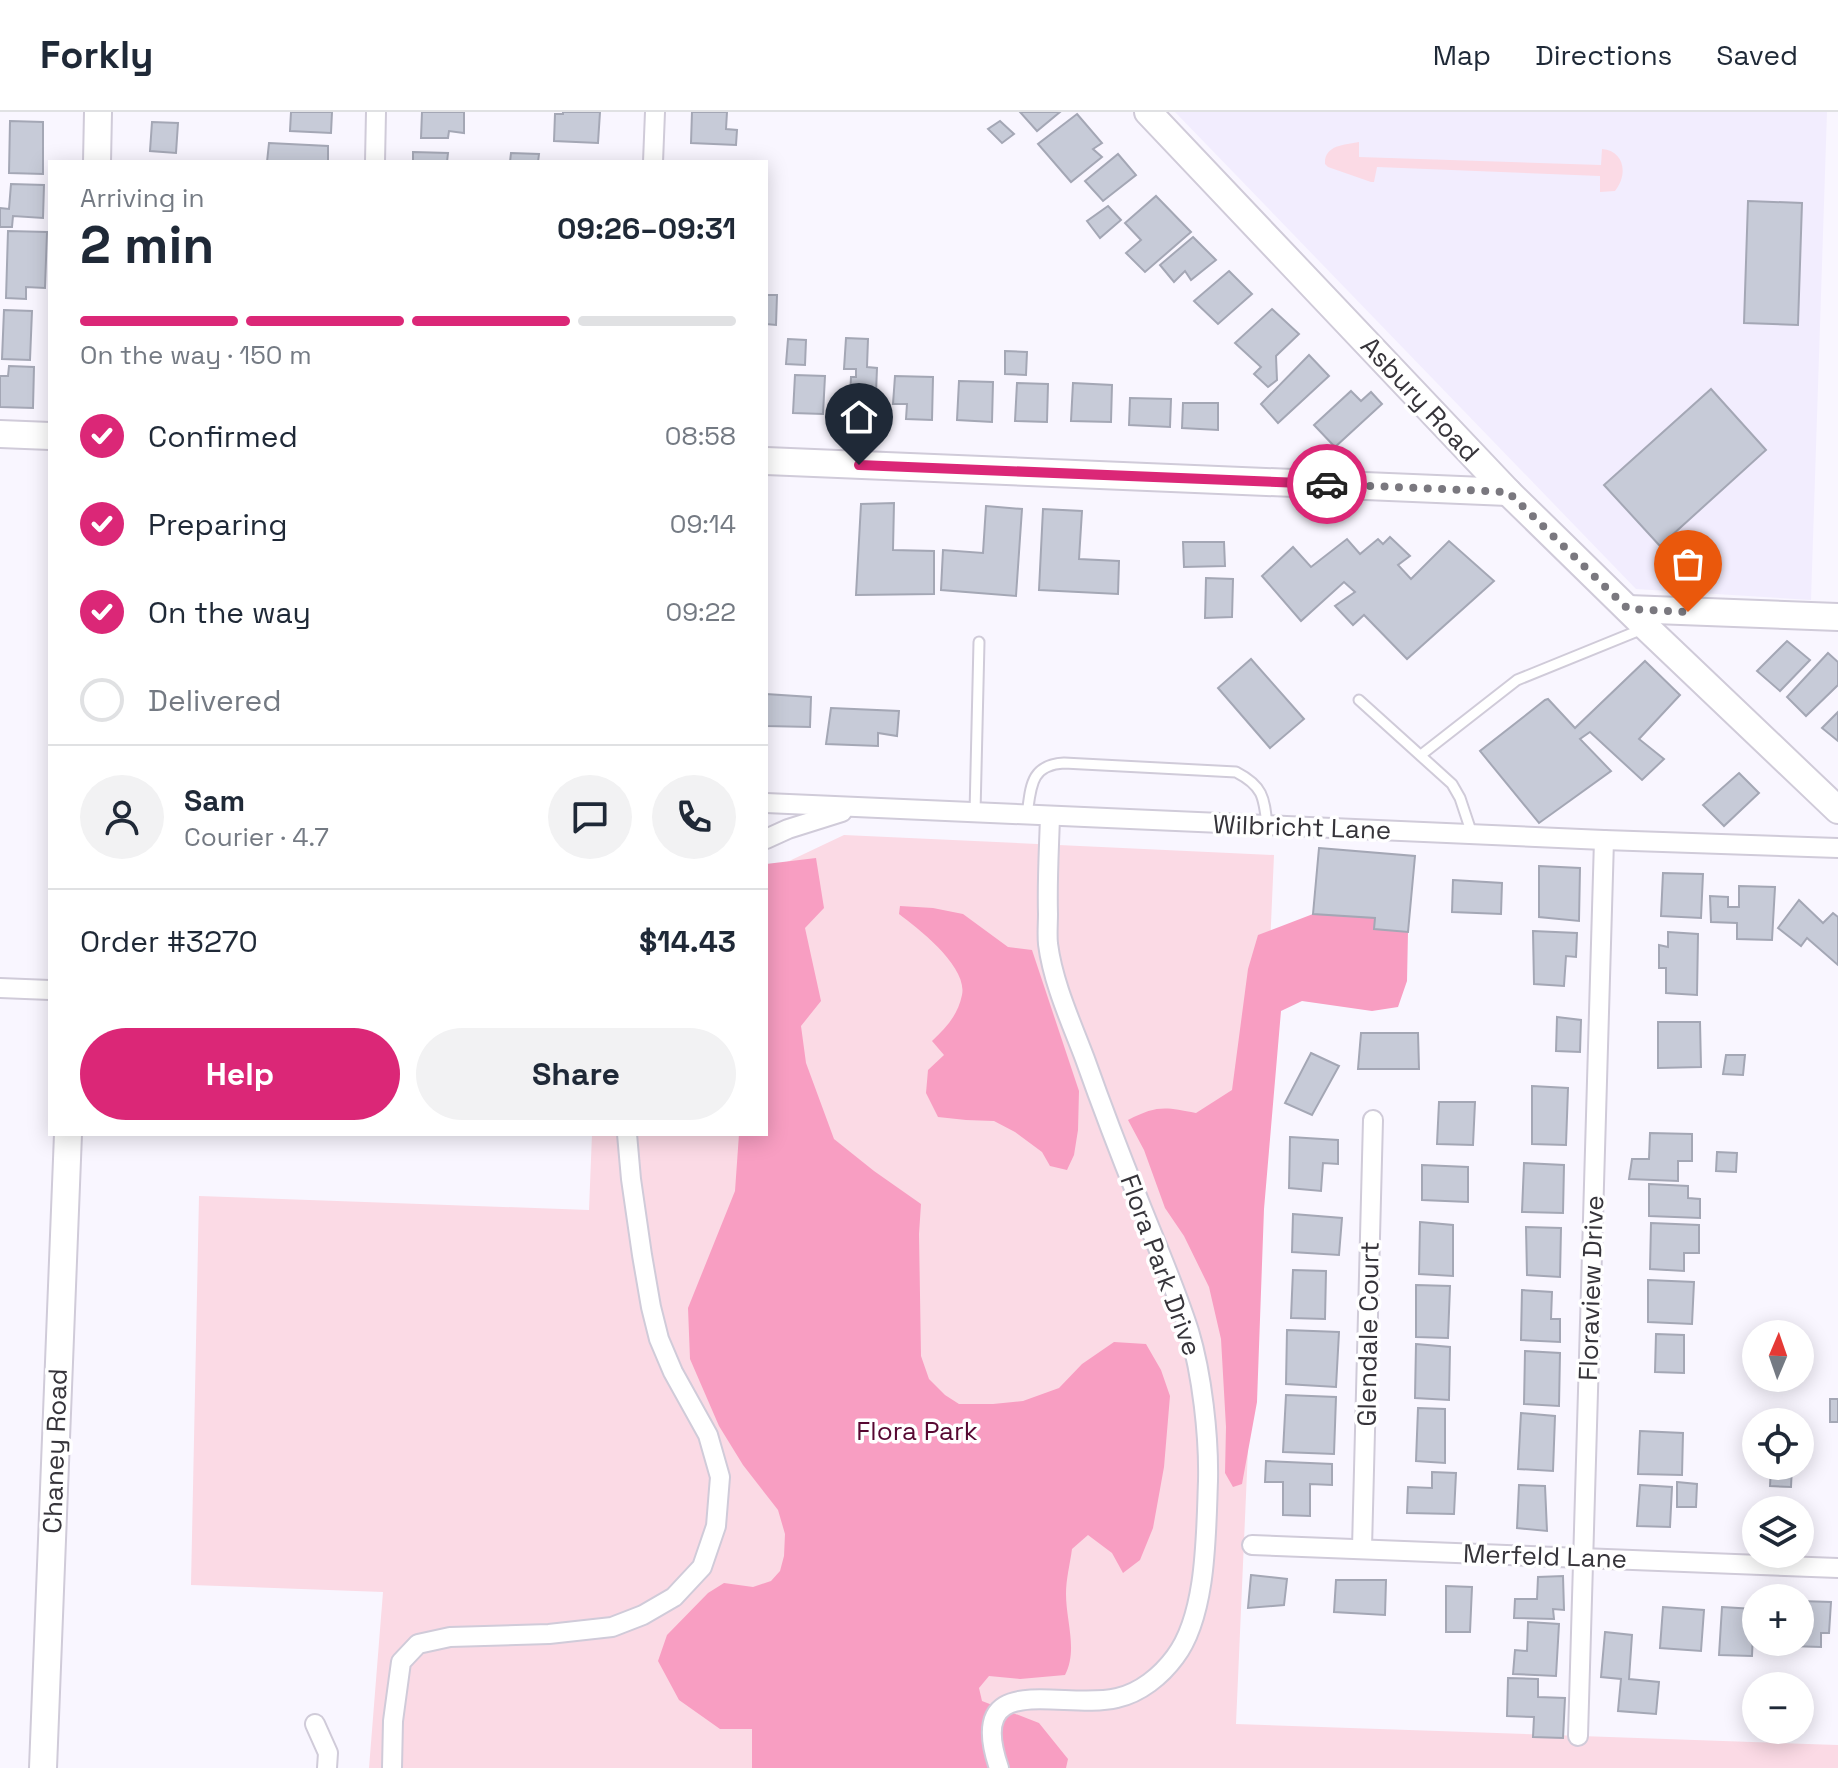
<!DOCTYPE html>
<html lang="en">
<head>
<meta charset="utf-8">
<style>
	:root { --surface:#fff; --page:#f2f2f3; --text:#1f2937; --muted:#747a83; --line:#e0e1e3; --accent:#db2777 }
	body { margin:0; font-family:"Space Grotesk",sans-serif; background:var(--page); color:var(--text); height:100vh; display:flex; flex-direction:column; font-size:30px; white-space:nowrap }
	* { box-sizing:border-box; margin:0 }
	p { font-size:26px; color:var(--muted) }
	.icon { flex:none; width:44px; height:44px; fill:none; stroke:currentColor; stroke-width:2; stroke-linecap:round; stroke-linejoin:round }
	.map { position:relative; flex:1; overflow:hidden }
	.drawer { position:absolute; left:48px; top:48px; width:720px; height:976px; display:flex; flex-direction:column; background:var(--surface); border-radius:0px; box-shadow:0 4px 20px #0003 }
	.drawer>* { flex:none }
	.needle { width:52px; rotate:2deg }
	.buttons { position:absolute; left:1742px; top:1208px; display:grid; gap:16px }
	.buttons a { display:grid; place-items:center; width:72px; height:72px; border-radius:50%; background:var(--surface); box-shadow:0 4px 20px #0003; font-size:40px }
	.pin { position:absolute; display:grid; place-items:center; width:68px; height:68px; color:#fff; margin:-82px -34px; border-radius:50% 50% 50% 0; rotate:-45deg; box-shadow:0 0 8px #0007 }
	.pin .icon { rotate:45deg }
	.courier { position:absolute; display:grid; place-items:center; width:80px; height:80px; margin:-40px; border:6px solid #db2777; border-radius:50%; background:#fff; color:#222; box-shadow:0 2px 10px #0007 }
	.overview em { font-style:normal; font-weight:700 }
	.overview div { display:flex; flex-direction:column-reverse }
	.overview { display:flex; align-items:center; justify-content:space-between; height:136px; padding:0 32px }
	h1 { font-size:52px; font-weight:700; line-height:60px }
	.bar { display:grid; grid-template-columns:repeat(4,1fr); gap:12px 8px; align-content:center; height:96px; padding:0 32px }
	.bar i { height:10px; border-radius:6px; background:var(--line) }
	.bar .active { background:var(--accent) }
	.bar p { grid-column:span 4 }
	.line { display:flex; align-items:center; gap:20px; padding:0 32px; border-top:2px solid var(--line) }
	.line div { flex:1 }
	.round { display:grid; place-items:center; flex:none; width:84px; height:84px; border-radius:42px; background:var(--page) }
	ol { padding:0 32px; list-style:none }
	li { display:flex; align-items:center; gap:24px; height:88px }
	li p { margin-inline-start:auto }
	li .icon { padding:8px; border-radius:50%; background:var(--accent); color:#fff; stroke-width:4 }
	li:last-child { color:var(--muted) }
	li i { width:44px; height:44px; border:4px solid var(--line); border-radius:50% }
	.action { display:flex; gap:16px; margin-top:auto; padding:16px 32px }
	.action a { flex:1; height:92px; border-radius:48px; background:var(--accent); color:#fff; font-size:32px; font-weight:700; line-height:92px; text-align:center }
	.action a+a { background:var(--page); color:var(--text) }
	header { display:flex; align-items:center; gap:48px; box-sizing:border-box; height:112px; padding:0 40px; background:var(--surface); border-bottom:2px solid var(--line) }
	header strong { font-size:38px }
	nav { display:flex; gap:44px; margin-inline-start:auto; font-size:28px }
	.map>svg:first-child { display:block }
	.built { fill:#f2edfe }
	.green { fill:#fbdae5 }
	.forest { fill:#f89ec2 }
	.building { fill:#c7cbd8; stroke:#a4a7b5; stroke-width:2 }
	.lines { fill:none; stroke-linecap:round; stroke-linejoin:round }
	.lane-casing { stroke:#d0cbd9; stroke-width:13 }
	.street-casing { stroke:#d0cbd9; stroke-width:22 }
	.secondary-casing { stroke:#d0cbd9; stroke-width:30 }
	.lane { stroke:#fff; stroke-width:9 }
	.street { stroke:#fff; stroke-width:18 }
	.secondary { stroke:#fff; stroke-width:26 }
	.done { stroke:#7a787f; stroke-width:8; stroke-dasharray:0 14.4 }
	.route { stroke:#db2777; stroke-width:10 }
	.labels { text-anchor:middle; stroke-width:7; stroke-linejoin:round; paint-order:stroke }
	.street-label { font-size:26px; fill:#36343a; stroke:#fff }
	.park-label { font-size:26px; fill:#570832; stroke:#fff }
</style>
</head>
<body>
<header>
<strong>Forkly</strong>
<nav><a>Map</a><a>Directions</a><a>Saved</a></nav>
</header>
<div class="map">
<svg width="1838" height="1656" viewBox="0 0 1838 1656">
	<rect width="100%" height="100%" fill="#f9f6ff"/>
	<!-- built -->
	<polygon class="built" points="1175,0 1827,0 1811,488 1636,477"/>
	<!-- green -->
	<g class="green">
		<path d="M1359,30V45L1601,53L1602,37C1625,39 1628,63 1615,79L1600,80V64L1377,55L1374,70H1371L1328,55L1325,52C1324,33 1344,33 1359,30Z"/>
		<polygon points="844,723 1274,743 1236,1612 1838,1633 1838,1656 369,1656 383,1480 191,1473 199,1084 589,1098 592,1022 766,1022 766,760"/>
	</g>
	<!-- forest -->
	<g class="forest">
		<path d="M816,746L824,796L805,816L821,889L801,914L806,951L834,1027L874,1059L921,1092L919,1122L921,1244L929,1267L945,1283L959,1292H993L1023,1289L1059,1276L1082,1252L1114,1230L1146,1232L1161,1258L1170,1284L1164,1355L1153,1416L1140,1448L1123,1461L1112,1441L1088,1423L1072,1437C1070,1452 1066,1467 1066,1482C1066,1509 1078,1538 1065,1563L1020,1567L989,1564L979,1576L982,1589L1039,1611L1068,1647L1066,1656H752V1617H720L679,1588L658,1549L667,1523L708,1481L724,1471L753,1475L771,1469L780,1459L784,1444L785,1422L778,1398L743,1353L719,1314L690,1247L688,1196L735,1079L739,1022H766V752Z"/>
		<path d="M900,794L933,796L963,802L1008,835L1032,838L1079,979L1078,1018L1074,1043L1067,1058L1050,1054L1042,1040L1015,1020L994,1009L966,1008L938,1005L926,981L928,958L944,943L932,929C946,916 958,903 962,883C968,855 919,817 899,802Z"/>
		<path d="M1313,802L1375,806V817L1408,820L1407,869L1398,895L1372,899L1302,889L1281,899L1264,1097L1257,1290L1242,1372L1233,1375L1225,1361L1226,1315L1221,1227L1209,1175L1184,1124L1165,1096L1144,1038L1128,1008C1157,993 1165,995 1196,1001L1232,978L1248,857L1258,823Z"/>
	</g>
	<!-- building -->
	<g class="building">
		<polygon points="291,0 332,0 331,21 290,19"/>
		<polygon points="422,0 464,0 464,21 449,19 448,26 421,26"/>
		<polygon points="563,0 600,0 598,31 554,29 555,2 563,2"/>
		<polygon points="692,0 727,0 726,17 737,18 736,33 691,31"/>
		<polygon points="1020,0 1060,0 1037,19"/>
		<polygon points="1077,2 1102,31 1093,37 1102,45 1071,70 1038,32"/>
		<polygon points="10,9 43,10 43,62 9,61"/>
		<polygon points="1000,9 1014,22 1002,31 988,17"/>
		<polygon points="152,10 178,11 176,41 150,39"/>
		<polygon points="269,31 328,34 328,50 267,50"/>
		<polygon points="413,40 448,41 447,50 413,50"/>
		<polygon points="511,41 539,42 538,50 510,50"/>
		<polygon points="1118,42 1136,63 1103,89 1085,69"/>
		<polygon points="11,72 44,73 43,106 13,104 12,115 0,115 0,96 9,97"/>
		<polygon points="1156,84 1191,120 1145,160 1126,141 1141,128 1125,111"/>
		<polygon points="1748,89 1802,91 1798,213 1744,211"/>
		<polygon points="1108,94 1121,108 1100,126 1087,109"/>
		<polygon points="8,119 47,120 45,176 26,175 26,187 6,186"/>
		<polygon points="1193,125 1216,148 1191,168 1185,159 1174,170 1160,153"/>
		<polygon points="1229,159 1252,182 1218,212 1194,189"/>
		<polygon points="766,183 777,183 776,213 766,212"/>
		<polygon points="1272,197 1299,222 1276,244 1277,268 1268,275 1254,262 1261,255 1235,231"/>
		<polygon points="4,198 32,199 30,248 2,247"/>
		<polygon points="846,226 868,227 867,255 877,256 875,306 849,305 851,265 856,265 856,257 844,257"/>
		<polygon points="788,227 806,228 805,253 786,252"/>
		<polygon points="1005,239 1027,240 1026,263 1005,262"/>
		<polygon points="1309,243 1329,264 1278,311 1261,292"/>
		<polygon points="9,254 34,255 33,296 0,295 0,264 8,264"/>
		<polygon points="795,263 825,264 823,302 793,301"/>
		<polygon points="895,264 933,265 932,308 906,307 907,292 893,292"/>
		<polygon points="959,269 993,270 992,310 957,308"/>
		<polygon points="1017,271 1048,272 1047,310 1015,309"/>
		<polygon points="1073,271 1112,273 1111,310 1071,309"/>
		<polygon points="1711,277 1766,338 1660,434 1604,373"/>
		<polygon points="1351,279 1361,289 1371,280 1382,292 1335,335 1314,313"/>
		<polygon points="1130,286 1171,287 1170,315 1129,313"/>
		<polygon points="1183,291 1218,291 1218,318 1182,316"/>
		<polygon points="894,391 893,438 934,439 934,482 856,483 861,392"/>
		<polygon points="986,394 1022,397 1016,484 941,478 943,438 983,441"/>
		<polygon points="1043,397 1082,399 1079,447 1119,449 1118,482 1039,478"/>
		<polygon points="1390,425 1410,444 1398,453 1411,467 1449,429 1494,469 1407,547 1364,503 1353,513 1335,494 1355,480 1344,470 1301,509 1262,464 1293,435 1311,455 1347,427 1360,442 1378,427 1383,432"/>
		<polygon points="1183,430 1224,430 1225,454 1184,455"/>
		<polygon points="1206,466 1233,467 1232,505 1205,506"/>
		<polygon points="1787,529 1810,548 1780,579 1757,559"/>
		<polygon points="1828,541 1838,550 1838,573 1806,604 1787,585"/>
		<polygon points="1251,547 1304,607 1270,636 1218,576"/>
		<polygon points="1645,549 1680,583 1639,627 1664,647 1642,668 1590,620 1580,627 1611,659 1539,711 1480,639 1545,588 1548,587 1575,616"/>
		<polygon points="766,582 811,585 810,615 766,614"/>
		<polygon points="831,596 899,599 897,624 878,621 878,634 826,632"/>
		<polygon points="1838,600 1838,629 1822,616"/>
		<polygon points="1739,661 1759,681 1724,714 1703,693"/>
		<polygon points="1319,736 1415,744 1408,820 1374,817 1375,806 1313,802"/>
		<polygon points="1539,754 1580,756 1579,809 1539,805"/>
		<polygon points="1663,761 1703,762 1701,806 1661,804"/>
		<polygon points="1453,768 1502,771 1501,802 1452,800"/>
		<polygon points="1739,774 1775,775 1772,828 1737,827 1737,811 1711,810 1710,784 1728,785 1728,795 1739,795"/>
		<polygon points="1799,788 1823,811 1833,801 1838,805 1838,853 1807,826 1801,834 1778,816"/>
		<polygon points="1533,819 1577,821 1576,845 1566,844 1564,874 1534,872"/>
		<polygon points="1668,820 1698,822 1697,883 1666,881 1666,856 1659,856 1659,833 1668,835"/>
		<polygon points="1557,905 1581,908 1580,940 1556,939"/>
		<polygon points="1658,910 1700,910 1701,955 1658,956"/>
		<polygon points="1361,921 1418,921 1419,957 1358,957"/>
		<polygon points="1311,941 1339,954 1312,1003 1285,991"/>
		<polygon points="1726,943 1745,943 1743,963 1723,962"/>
		<polygon points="1532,974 1568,976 1566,1033 1532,1032"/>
		<polygon points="1439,990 1475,990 1473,1033 1437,1032"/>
		<polygon points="1650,1021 1692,1022 1692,1049 1678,1049 1678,1069 1629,1067 1632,1047 1649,1047"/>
		<polygon points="1290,1025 1338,1028 1338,1052 1323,1051 1321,1079 1289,1076"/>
		<polygon points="1717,1040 1737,1041 1736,1060 1716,1059"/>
		<polygon points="1524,1051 1564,1053 1563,1101 1522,1100"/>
		<polygon points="1422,1053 1468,1055 1468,1090 1422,1088"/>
		<polygon points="1649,1072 1688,1074 1688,1086 1700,1087 1700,1106 1649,1104"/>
		<polygon points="1293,1102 1342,1106 1339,1143 1292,1140"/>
		<polygon points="1420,1110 1453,1113 1453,1164 1419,1162"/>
		<polygon points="1651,1111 1699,1113 1699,1141 1684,1141 1684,1159 1650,1157"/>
		<polygon points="1526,1115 1561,1116 1560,1165 1527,1163"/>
		<polygon points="1293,1158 1326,1159 1325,1207 1291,1206"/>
		<polygon points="1648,1168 1694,1170 1692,1212 1648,1210"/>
		<polygon points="1416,1173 1450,1174 1448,1226 1416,1225"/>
		<polygon points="1522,1178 1552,1180 1551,1207 1560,1207 1560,1230 1521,1228"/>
		<polygon points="1287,1218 1339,1220 1336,1275 1286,1272"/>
		<polygon points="1656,1222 1684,1223 1684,1261 1655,1260"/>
		<polygon points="1416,1232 1450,1235 1449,1288 1415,1286"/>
		<polygon points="1525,1239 1560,1241 1559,1294 1524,1292"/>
		<polygon points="1286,1283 1336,1285 1334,1342 1283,1340"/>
		<rect x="1830" y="1287" width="8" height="23"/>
		<polygon points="1418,1296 1445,1297 1445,1351 1416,1349"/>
		<polygon points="1521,1301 1555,1304 1553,1359 1518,1357"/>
		<polygon points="1640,1319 1683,1321 1682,1363 1638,1362"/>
		<polygon points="1266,1349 1332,1352 1332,1373 1310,1372 1310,1404 1283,1403 1283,1370 1265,1370"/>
		<polygon points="1771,1354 1792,1354 1791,1375 1770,1374"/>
		<polygon points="1432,1360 1456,1361 1454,1402 1407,1401 1408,1375 1432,1376"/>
		<polygon points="1677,1370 1697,1372 1696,1395 1677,1395"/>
		<polygon points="1519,1373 1545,1374 1547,1419 1517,1416"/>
		<polygon points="1640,1373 1672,1375 1670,1415 1637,1414"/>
		<polygon points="1251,1463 1287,1467 1284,1493 1248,1496"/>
		<polygon points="1563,1464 1564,1498 1553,1497 1554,1507 1514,1506 1515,1487 1537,1487 1538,1465"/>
		<polygon points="1336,1468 1386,1468 1385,1503 1334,1500"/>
		<polygon points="1446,1474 1472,1475 1470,1520 1446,1520"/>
		<polygon points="1800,1489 1831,1490 1829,1521 1821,1521 1821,1535 1790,1534 1791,1530 1800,1530"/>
		<polygon points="1663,1495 1704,1498 1701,1539 1660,1536"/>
		<polygon points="1722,1495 1754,1497 1752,1544 1719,1543"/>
		<polygon points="1528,1510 1559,1512 1556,1564 1513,1562 1515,1538 1527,1539"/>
		<polygon points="1605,1520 1632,1523 1629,1567 1659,1570 1656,1602 1618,1599 1621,1567 1601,1565"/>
		<polygon points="1508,1566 1538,1567 1538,1585 1565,1586 1563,1626 1533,1625 1534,1605 1507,1604"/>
	</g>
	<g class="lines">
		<!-- lane casing -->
		<g class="lane-casing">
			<g id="lane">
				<polyline points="1359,588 1452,672 1460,686 1472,722"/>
				<polyline points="1421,643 1517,568 1645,516"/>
				<polyline points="975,701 979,530"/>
				<path d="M1027,703C1031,675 1030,653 1064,651L1236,660C1263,674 1264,685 1267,713"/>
			</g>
		</g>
		<!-- street casing -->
		<g class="street-casing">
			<g id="street">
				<polyline points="375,50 376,0"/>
				<polyline points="653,50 655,0"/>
				<polyline points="766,691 1604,728 1838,736"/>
				<polyline points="766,727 788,717 842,700"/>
				<polyline points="0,876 50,878"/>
				<polyline points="1252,1433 1838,1456"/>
				<polyline points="1362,1436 1373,1008"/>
				<polyline points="315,1612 328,1641 327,1656"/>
				<polyline points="1578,1624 1604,728"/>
				<polyline points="392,1656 393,1609 401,1550 418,1532 450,1525 549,1522 612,1515 643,1503 674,1485 702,1455 716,1414 720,1365 708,1323 673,1260 659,1227 651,1195 642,1143 631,1067 627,1022"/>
				<path d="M999,1656C964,1555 1063,1599 1117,1586C1140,1581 1161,1564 1175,1545C1207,1503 1206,1421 1208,1369C1209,1324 1202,1262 1189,1219C1175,1175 1156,1132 1139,1089C1120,1042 1102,995 1085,947C1071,910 1053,871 1048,832C1047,822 1048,811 1048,802C1047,769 1049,737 1050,705"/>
			</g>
		</g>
		<!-- secondary casing -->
		<g class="secondary-casing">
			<g id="secondary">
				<polyline points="1148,0 1508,380 1647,516 1838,698"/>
				<polyline points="97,50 98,0"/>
				<polyline points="0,322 50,324"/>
				<polyline points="766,349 1508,380"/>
				<polyline points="1628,497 1838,505"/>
				<polyline points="43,1656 68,1022"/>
			</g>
		</g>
		<!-- lane -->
		<use href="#lane" class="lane"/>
		<!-- street -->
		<use href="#street" class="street"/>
		<!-- secondary -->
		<use href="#secondary" class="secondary"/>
	</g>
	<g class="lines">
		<!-- done -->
		<polyline class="done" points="1327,372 1508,380 1628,497 1688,500"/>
		<!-- route -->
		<polyline class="route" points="859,353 1327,372"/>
	</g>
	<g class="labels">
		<!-- street labels -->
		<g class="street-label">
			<text transform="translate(1420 287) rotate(47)" y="9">Asbury Road</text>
			<text transform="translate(1302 715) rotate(2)" y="9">Wilbricht Lane</text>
			<text transform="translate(1161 1153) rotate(70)" y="9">Flora Park Drive</text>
			<text transform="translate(1591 1176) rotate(-88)" y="9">Floraview Drive</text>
			<text transform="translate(1368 1222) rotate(-89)" y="9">Glendale Court</text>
			<text transform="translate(55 1339) rotate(-88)" y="9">Chaney Road</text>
			<text transform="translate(1545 1444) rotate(2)" y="9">Merfeld Lane</text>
		</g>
		<!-- park labels -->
		<g class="park-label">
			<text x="917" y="1328">Flora Park</text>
		</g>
	</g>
</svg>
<div class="buttons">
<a><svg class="needle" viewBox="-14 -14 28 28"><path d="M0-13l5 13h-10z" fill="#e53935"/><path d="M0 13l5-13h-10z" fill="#747a83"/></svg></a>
<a><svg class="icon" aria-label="locate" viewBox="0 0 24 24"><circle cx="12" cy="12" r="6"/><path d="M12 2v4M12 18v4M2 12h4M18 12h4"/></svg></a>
<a><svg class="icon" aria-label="layers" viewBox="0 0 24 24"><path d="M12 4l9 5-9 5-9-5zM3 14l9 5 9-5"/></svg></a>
<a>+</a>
<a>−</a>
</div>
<div class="pin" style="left:1688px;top:500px;background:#ea580c"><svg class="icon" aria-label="bag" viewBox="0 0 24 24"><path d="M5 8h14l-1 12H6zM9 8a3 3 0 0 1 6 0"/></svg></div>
<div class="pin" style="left:859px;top:353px;background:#1f2937"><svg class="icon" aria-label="home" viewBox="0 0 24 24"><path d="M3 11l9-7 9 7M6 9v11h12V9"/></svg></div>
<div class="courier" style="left:1327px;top:372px"><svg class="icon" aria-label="car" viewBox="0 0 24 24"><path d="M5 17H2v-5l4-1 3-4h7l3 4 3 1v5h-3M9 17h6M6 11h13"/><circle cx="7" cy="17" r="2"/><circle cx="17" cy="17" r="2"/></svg></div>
<section class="drawer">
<div class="overview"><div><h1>2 min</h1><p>Arriving in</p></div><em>09:26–09:31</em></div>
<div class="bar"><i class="active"></i><i class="active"></i><i class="active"></i><i></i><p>On the way · 150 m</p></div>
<ol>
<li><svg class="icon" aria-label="check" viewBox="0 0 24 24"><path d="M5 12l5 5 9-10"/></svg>Confirmed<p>08:58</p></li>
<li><svg class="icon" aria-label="check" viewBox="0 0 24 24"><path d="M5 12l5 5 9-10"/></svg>Preparing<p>09:14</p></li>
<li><svg class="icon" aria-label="check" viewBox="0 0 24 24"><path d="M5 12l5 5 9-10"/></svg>On the way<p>09:22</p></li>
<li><i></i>Delivered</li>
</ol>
<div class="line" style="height:144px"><a class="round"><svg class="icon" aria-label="person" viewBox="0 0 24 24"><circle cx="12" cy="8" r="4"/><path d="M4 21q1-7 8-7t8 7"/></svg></a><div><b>Sam</b><p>Courier · 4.7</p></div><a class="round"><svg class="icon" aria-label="chat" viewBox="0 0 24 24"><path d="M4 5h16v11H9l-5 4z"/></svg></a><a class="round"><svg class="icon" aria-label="phone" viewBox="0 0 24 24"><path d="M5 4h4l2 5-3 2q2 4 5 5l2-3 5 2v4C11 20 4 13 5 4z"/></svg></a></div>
<div class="line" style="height:104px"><div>Order #3270</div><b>$14.43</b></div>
<div class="action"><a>Help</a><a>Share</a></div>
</section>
</div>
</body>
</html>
